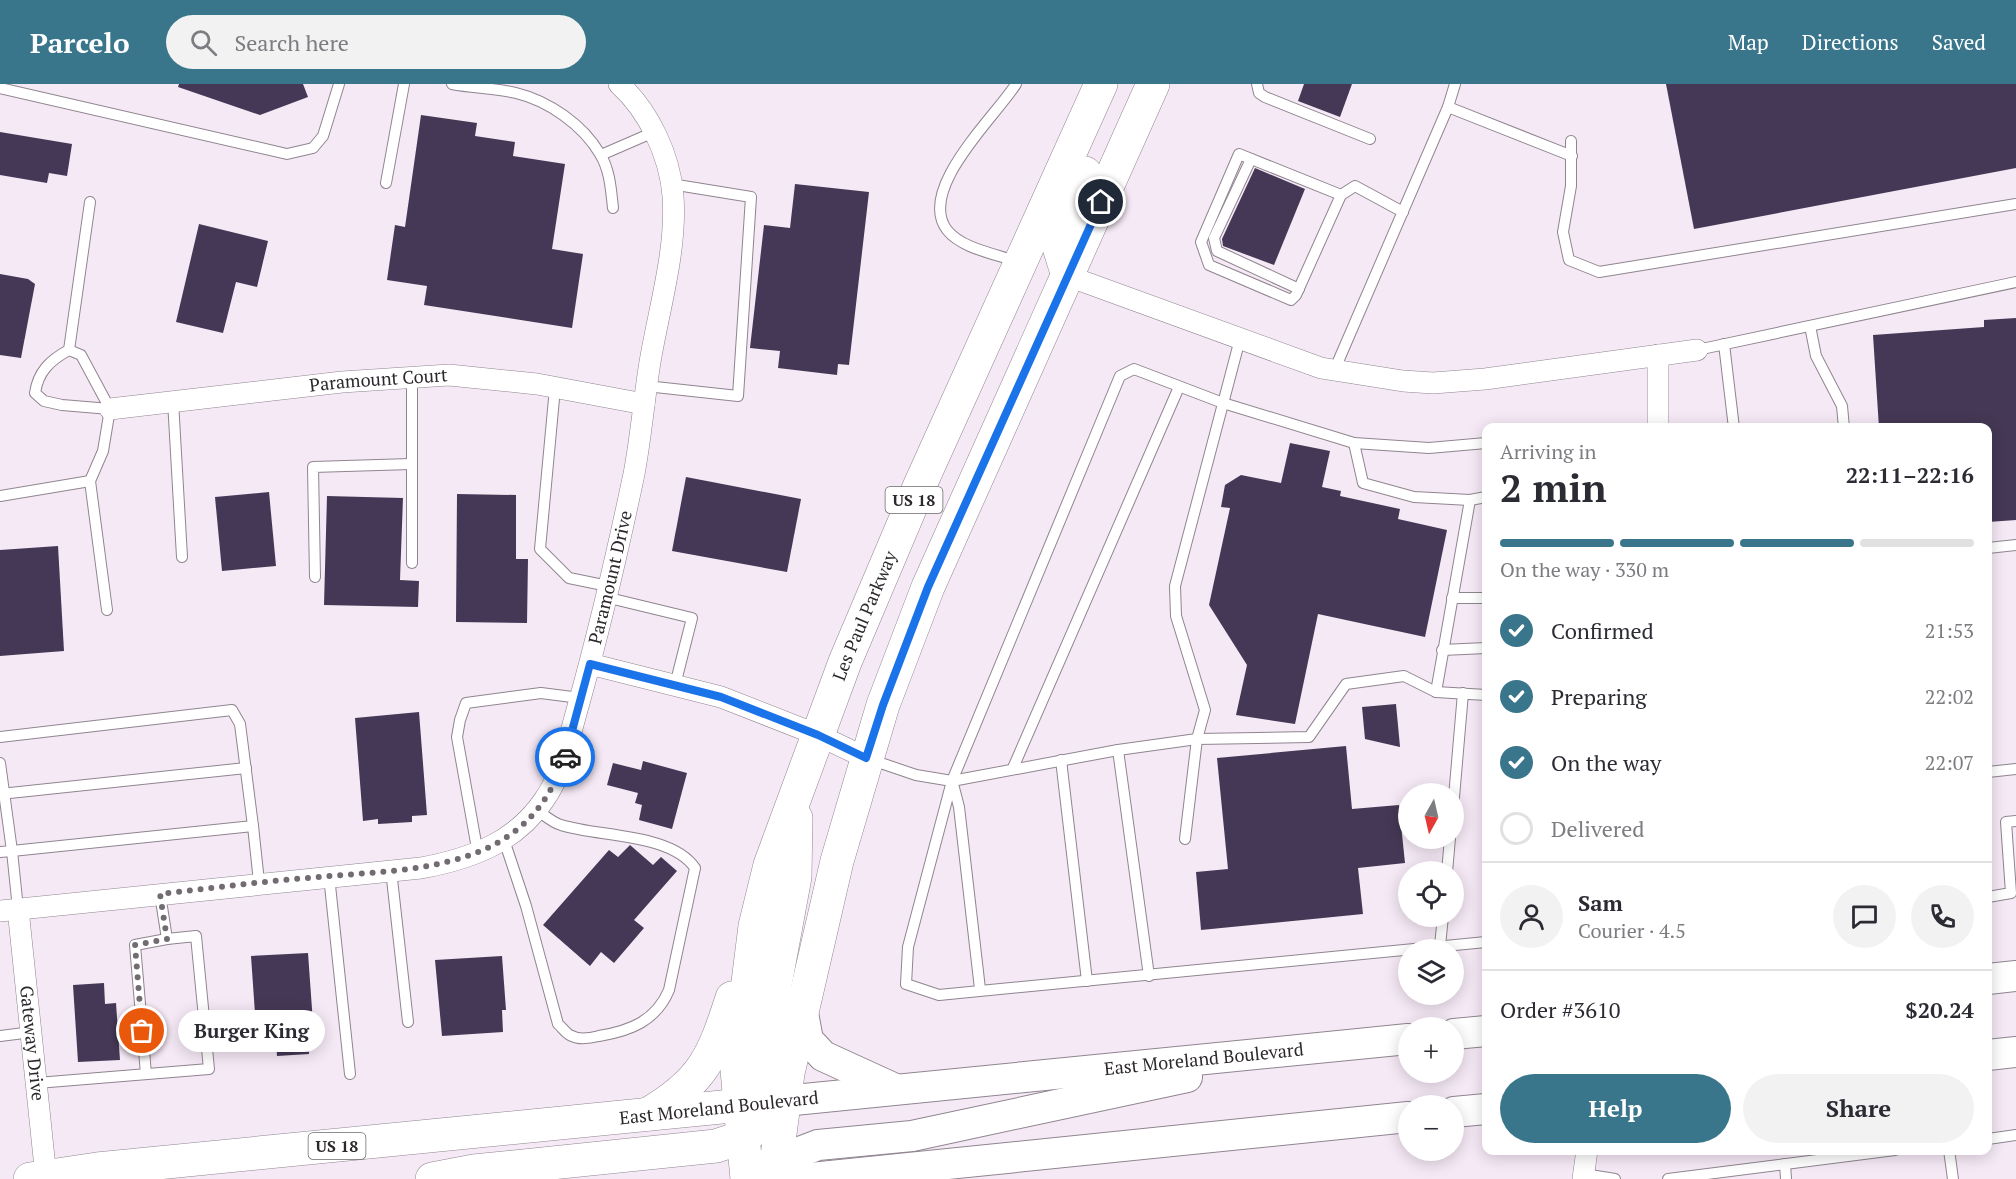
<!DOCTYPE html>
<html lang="en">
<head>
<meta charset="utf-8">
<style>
	:root { --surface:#fff; --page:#f2f2f3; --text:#2b2b33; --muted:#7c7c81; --line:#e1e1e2; --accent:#39768c }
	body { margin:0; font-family:"PT Serif",serif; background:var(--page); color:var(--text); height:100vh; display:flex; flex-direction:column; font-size:22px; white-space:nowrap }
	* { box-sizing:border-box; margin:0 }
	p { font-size:20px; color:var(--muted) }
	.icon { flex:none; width:33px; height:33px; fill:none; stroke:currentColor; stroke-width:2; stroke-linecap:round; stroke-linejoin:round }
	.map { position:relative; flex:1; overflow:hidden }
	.side { position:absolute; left:1482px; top:339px; width:510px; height:732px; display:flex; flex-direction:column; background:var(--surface); border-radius:12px; box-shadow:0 3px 15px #0003 }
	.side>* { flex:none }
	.needle { width:39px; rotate:188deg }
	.buttons { position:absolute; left:1398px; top:699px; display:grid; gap:12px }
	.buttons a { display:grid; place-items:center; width:66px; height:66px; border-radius:50%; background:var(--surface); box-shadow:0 3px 15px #0003; font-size:30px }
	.pin { position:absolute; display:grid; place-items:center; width:51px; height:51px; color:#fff; margin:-26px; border:3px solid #fff; border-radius:50%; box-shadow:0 2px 6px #0007 }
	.courier { position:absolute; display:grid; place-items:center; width:60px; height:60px; margin:-30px; border:4px solid #1a73e8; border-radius:50%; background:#fff; color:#222; box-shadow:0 2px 8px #0007 }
	.bubble { position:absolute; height:42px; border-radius:21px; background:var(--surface); box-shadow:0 3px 15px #0003; font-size:20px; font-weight:600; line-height:42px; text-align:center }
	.headline em { font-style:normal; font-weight:600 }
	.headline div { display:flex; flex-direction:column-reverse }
	.headline { display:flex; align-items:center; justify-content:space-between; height:102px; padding:0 18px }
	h1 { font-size:39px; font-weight:600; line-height:45px }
	.bar { display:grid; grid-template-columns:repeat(4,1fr); gap:9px 6px; align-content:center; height:72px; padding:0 18px }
	.bar i { height:8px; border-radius:4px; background:var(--line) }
	.bar .selected { background:var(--accent) }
	.bar p { grid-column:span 4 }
	.line { display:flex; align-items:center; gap:15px; padding:0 18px; border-top:2px solid var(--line) }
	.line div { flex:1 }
	.round { display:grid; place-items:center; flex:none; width:63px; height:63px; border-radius:32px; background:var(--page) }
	ol { padding:0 18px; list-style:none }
	li { display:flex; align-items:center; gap:18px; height:66px }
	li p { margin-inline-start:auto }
	li .icon { padding:6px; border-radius:50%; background:var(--accent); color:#fff; stroke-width:4 }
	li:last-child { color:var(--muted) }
	li i { width:33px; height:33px; border:3px solid var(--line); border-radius:50% }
	.cta { display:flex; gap:12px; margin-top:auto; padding:12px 18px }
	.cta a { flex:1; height:69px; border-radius:36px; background:var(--accent); color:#fff; font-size:24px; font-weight:600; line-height:69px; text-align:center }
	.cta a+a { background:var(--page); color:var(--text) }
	header { display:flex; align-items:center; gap:36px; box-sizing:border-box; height:84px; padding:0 30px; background:var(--accent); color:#fff }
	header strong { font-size:28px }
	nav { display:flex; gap:33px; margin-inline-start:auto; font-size:21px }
	.search { width:420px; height:54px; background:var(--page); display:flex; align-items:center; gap:15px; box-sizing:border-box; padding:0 21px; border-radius:33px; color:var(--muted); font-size:22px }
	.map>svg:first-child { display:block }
	.building { fill:#453856 }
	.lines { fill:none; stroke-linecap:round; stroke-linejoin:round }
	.lane-casing { stroke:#8f858f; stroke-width:12 }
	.street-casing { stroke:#8f858f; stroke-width:22 }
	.secondary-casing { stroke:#8f858f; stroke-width:32 }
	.primary-casing { stroke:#8f858f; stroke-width:34 }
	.lane { stroke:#fff; stroke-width:10 }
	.street { stroke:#fff; stroke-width:21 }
	.secondary { stroke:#fff; stroke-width:30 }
	.primary { stroke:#fff; stroke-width:33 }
	.done { stroke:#726c72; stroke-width:6; stroke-dasharray:0 10.8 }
	.route { stroke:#1a73e8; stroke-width:8 }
	.labels { text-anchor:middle; stroke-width:6; stroke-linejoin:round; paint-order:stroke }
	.shield { fill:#fff; stroke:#6b686b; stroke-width:1.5 }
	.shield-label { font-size:16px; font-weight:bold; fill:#2c282c }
	.street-label { font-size:18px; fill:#2c282c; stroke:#fff }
</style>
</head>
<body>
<header>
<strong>Parcelo</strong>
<div class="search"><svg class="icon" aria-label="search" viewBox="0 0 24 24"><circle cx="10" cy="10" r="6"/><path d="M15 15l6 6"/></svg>Search here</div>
<nav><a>Map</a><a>Directions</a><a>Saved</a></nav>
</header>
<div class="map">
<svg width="2016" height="1095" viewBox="0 0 2016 1095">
	<rect width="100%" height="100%" fill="#f5e9f5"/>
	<!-- building -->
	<g class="building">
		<polygon points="179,0 303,0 308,13 260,31 178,3"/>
		<polygon points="1304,0 1352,0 1340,33 1298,17"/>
		<polygon points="1666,0 2016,0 2016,84 1694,145"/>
		<polygon points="421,31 477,39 475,52 515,58 513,72 565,80 552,165 583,170 572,244 424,221 427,202 387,196 395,141 405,143"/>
		<polygon points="0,48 72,60 67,92 49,89 47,99 0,91"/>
		<polygon points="1255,84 1305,105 1274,181 1223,162 1222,155"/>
		<polygon points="795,100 869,108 849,281 838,280 837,291 778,284 780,267 750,264 764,141 790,144"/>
		<polygon points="199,140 268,157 257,203 236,198 223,249 176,238"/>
		<polygon points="0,190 28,195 35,200 21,274 0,271"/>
		<polygon points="2016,234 2016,436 1988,438 1988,344 1879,344 1873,251 1984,243 1984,236"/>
		<polygon points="1290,359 1330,367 1322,403 1341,407 1340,412 1400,425 1398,435 1447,446 1425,553 1318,530 1295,640 1236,631 1247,581 1209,521 1230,424 1221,423 1225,401 1241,391 1281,399"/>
		<polygon points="686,393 801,415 787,488 672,467"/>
		<polygon points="269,408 276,482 222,487 215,413"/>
		<polygon points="457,410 516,411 516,475 528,475 527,539 456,538"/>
		<polygon points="327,412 403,414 400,496 419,497 418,523 324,521"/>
		<polygon points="58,462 64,567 0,572 0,466"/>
		<polygon points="1396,620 1400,663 1365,655 1362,623"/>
		<polygon points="419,628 427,731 412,732 412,738 378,740 378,735 363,737 355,634"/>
		<polygon points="1346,662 1352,725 1399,721 1405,779 1358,784 1363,830 1201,846 1196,788 1228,785 1217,674"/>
		<polygon points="643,677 687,689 672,745 639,736 642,721 635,719 638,709 607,701 613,679 641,686"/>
		<polygon points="630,761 653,781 661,773 677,787 634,836 644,844 614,879 601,868 590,882 543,841 609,766 618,773"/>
		<polygon points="308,869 313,939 307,939 309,970 277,972 275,943 256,944 251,872"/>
		<polygon points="502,872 506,926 502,926 503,948 442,952 435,876"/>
		<polygon points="104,899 105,920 116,919 120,976 78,978 73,901"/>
	</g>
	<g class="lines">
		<!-- lane casing -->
		<g class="lane-casing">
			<g id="lane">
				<path d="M452,0C473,4 495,4 516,9C549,17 583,41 600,70C610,86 611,106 613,124"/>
				<path d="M1016,0C997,31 916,105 947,146C962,165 997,170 1018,178"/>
				<polyline points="1257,0 1259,9 1265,13 1370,55"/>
				<polyline points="0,4 287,70 313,64 323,52 339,0"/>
				<polyline points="1448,23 1455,0"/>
				<polyline points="1571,57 1571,102 1563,148 1569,176 1599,188 2016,120"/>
				<polyline points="601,71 654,48"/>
				<polyline points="1251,75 1214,154 1217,167 1299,205"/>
				<polyline points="386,99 404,0"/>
				<polyline points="1341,111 1239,70 1201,158 1209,181 1291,216 1296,211 1341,111 1355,102 1403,128"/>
				<polyline points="1810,242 1816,272 1842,322 1844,344"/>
				<polyline points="1724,260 1734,344"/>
				<polyline points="69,266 90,118"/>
				<polyline points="1697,266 2016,198"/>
				<polyline points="1334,287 1448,23 1572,72"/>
				<polyline points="412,292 412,479"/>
				<polyline points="646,302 738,312 751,113 671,100"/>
				<polyline points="555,304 540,465 569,494 608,502"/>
				<polyline points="173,317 182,473"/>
				<polyline points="1354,359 1363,399 1414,413 1470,416 1436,608"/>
				<polyline points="1486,359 1429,364 1354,359 1223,319 1134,285 1120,292 952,697 908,863 906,900 939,911 1486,858"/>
				<polyline points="0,412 90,397"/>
				<polyline points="1470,416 1486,413"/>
				<polyline points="1988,464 2016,461"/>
				<polyline points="315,493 313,383 411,380"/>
				<polyline points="605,513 692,534 675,601"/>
				<polyline points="1452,514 1486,514"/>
				<path d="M107,526L90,397L103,367L110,325L81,271L69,266C50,276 38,288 35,309L44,317L62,321L110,325"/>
				<polyline points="1442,566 1486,564"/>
				<polyline points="0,653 232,626 240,640 253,742 12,767 18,825"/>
				<polyline points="1118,666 1149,892"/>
				<polyline points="869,675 916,691 952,697 1118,666 1197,655 1205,626 1176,532 1175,502 1240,255"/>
				<polyline points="1061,676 1087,897"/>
				<polyline points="0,679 12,767 0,768"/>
				<polyline points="1013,684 1179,303"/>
				<polyline points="1988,688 2016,685"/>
				<polyline points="953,700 959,723 980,905"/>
				<polyline points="0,710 246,684"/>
				<polyline points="1454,713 1463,609"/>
				<polyline points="253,742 259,798"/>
				<polyline points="1185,755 1197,655 1309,653 1346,600 1404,592 1436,608 1486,611"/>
				<path d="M504,756L526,822L558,940C562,943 567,951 572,952C579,956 591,954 599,952C630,947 656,937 669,906L695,784C671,749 598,753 561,741C553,739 544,731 537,726"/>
				<polyline points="478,770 457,653 460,636 466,619 541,609 580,614"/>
				<polyline points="391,786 408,938"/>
				<polyline points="1447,788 1450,754"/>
				<polyline points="329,792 350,990"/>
				<polyline points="1988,813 2011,809 2006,738 2016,737"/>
				<polyline points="1440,862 1443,832"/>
				<polyline points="0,952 32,948"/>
				<polyline points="146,990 135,861 167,855"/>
				<polyline points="37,999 209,985 196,852 167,855 160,810"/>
				<polyline points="1988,1055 2016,1051"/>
				<polyline points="1949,1066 1953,1095"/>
				<polyline points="1785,1080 1786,1095"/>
				<polyline points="1584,1090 1615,1095"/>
				<polyline points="1668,1095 1895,1066"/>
			</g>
		</g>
		<!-- street casing -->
		<g class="street-casing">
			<g id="street">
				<polyline points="1068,192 1321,284 1403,297 1433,299 1485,295 1697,266"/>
				<path id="s1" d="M110,325L342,298L449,291L537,300L644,320"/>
				<polyline points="1658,344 1658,271"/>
				<polyline points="590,580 721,613 818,651 866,674"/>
				<path id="s2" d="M18,825L46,1093"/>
				<path id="s3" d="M0,827L421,784C470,775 515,759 544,716C564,688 569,652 579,619C600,543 618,466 634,390C641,353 644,315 650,278C659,224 677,166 673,112C670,72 649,27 619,0"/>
				<polyline points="1583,1095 1587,1066"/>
			</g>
		</g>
		<!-- secondary casing -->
		<g class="secondary-casing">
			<g id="secondary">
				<polyline points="1988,895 2016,892"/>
				<polyline points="803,929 808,956 823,972 893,1004"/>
				<polyline points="1454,950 1486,947"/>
				<polyline points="1988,971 2016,968"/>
				<path id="s4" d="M784,1017L1408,955"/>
				<polyline points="1454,1028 1486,1025"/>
				<polyline points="760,1089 776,1077 818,1061 912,1052 1187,993"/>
				<polyline points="801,1095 1408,1033"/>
			</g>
		</g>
		<!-- primary casing -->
		<g class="primary-casing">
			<g id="primary">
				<polyline points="1068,192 1059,163 1062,145 1085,89"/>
				<polyline points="758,1018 765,955 795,793 796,734"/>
				<path d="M648,1030C703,998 713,973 732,914"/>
				<polyline points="30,1095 97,1085 762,1019"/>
				<polyline points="432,1095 474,1087 716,1062 743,1053 760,1042"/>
				<path id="s5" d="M747,1095L737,986L755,842L770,781L845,578L920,401L1101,0"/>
				<polyline points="774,1095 788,989 837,777 883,621 928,503 1153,0"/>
			</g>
		</g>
		<!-- lane -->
		<use href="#lane" class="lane"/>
		<!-- street -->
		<use href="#street" class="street"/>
		<!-- secondary -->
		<use href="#secondary" class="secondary"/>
		<!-- primary -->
		<use href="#primary" class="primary"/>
	</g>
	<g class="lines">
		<!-- done -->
		<path class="done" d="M142,947L135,861L167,855L160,810C213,804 266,797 319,793C419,784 527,788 565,673"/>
		<!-- route -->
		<polyline class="route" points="565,673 590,580 721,613 818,651 866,674 883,621 928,503 1101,118"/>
	</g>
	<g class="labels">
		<!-- shield labels -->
		<g class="shield">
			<rect x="885.5" y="403" width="57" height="26" rx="4.5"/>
			<rect x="308.5" y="1049" width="57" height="26" rx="4.5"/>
		</g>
		<g class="shield-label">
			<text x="914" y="422">US 18</text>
			<text x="337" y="1068">US 18</text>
		</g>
		<!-- street labels -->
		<g class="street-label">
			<text dy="6" stroke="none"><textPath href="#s1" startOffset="270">Paramount Court</textPath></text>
			<text dy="6" stroke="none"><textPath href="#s3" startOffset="801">Paramount Drive</textPath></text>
			<text dy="6" stroke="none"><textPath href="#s5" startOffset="584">Les Paul Parkway</textPath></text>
			<text dy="6" stroke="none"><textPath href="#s2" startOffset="135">Gateway Drive</textPath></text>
			<text dy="6" stroke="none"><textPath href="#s4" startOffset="422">East Moreland Boulevard</textPath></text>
			<text transform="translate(719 1024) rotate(-6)" y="6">East Moreland Boulevard</text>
		</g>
	</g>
</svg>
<div class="buttons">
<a><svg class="needle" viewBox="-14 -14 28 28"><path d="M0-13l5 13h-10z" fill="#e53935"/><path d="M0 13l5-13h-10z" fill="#7c7c81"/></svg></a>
<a><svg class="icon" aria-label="locate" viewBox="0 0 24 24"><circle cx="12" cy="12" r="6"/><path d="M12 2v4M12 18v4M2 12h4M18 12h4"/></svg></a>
<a><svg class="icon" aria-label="layers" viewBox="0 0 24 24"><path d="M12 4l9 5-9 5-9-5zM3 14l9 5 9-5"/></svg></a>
<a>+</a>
<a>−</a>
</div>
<div class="pin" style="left:142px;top:947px;background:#ea580c"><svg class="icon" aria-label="bag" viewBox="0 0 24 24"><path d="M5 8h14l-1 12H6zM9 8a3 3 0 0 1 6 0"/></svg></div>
<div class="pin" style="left:1101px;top:118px;background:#1f2937"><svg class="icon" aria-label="home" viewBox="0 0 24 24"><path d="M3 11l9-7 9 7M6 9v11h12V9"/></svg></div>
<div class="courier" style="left:565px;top:673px"><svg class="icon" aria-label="car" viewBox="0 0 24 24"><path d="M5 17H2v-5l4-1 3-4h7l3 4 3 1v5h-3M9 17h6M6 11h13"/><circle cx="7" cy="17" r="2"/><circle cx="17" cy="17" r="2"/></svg></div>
<div class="bubble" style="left:178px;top:926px;width:147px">Burger King</div>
<section class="side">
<div class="headline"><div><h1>2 min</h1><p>Arriving in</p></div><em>22:11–22:16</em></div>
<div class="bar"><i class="selected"></i><i class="selected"></i><i class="selected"></i><i></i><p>On the way · 330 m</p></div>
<ol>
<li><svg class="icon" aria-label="check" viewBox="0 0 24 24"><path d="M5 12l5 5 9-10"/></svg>Confirmed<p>21:53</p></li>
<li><svg class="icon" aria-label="check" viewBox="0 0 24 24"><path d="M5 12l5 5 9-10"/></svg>Preparing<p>22:02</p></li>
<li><svg class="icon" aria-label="check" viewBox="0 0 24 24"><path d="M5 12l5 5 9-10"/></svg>On the way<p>22:07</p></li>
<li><i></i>Delivered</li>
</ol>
<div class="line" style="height:108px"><a class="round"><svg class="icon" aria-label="person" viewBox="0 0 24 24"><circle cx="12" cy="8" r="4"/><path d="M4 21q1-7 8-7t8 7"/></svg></a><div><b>Sam</b><p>Courier · 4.5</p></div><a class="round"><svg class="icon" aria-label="chat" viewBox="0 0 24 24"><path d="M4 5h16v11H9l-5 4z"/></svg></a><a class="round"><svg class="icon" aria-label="phone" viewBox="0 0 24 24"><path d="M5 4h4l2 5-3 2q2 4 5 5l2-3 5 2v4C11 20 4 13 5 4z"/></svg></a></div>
<div class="line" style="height:78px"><div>Order #3610</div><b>$20.24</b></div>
<div class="cta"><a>Help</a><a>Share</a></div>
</section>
</div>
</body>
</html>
